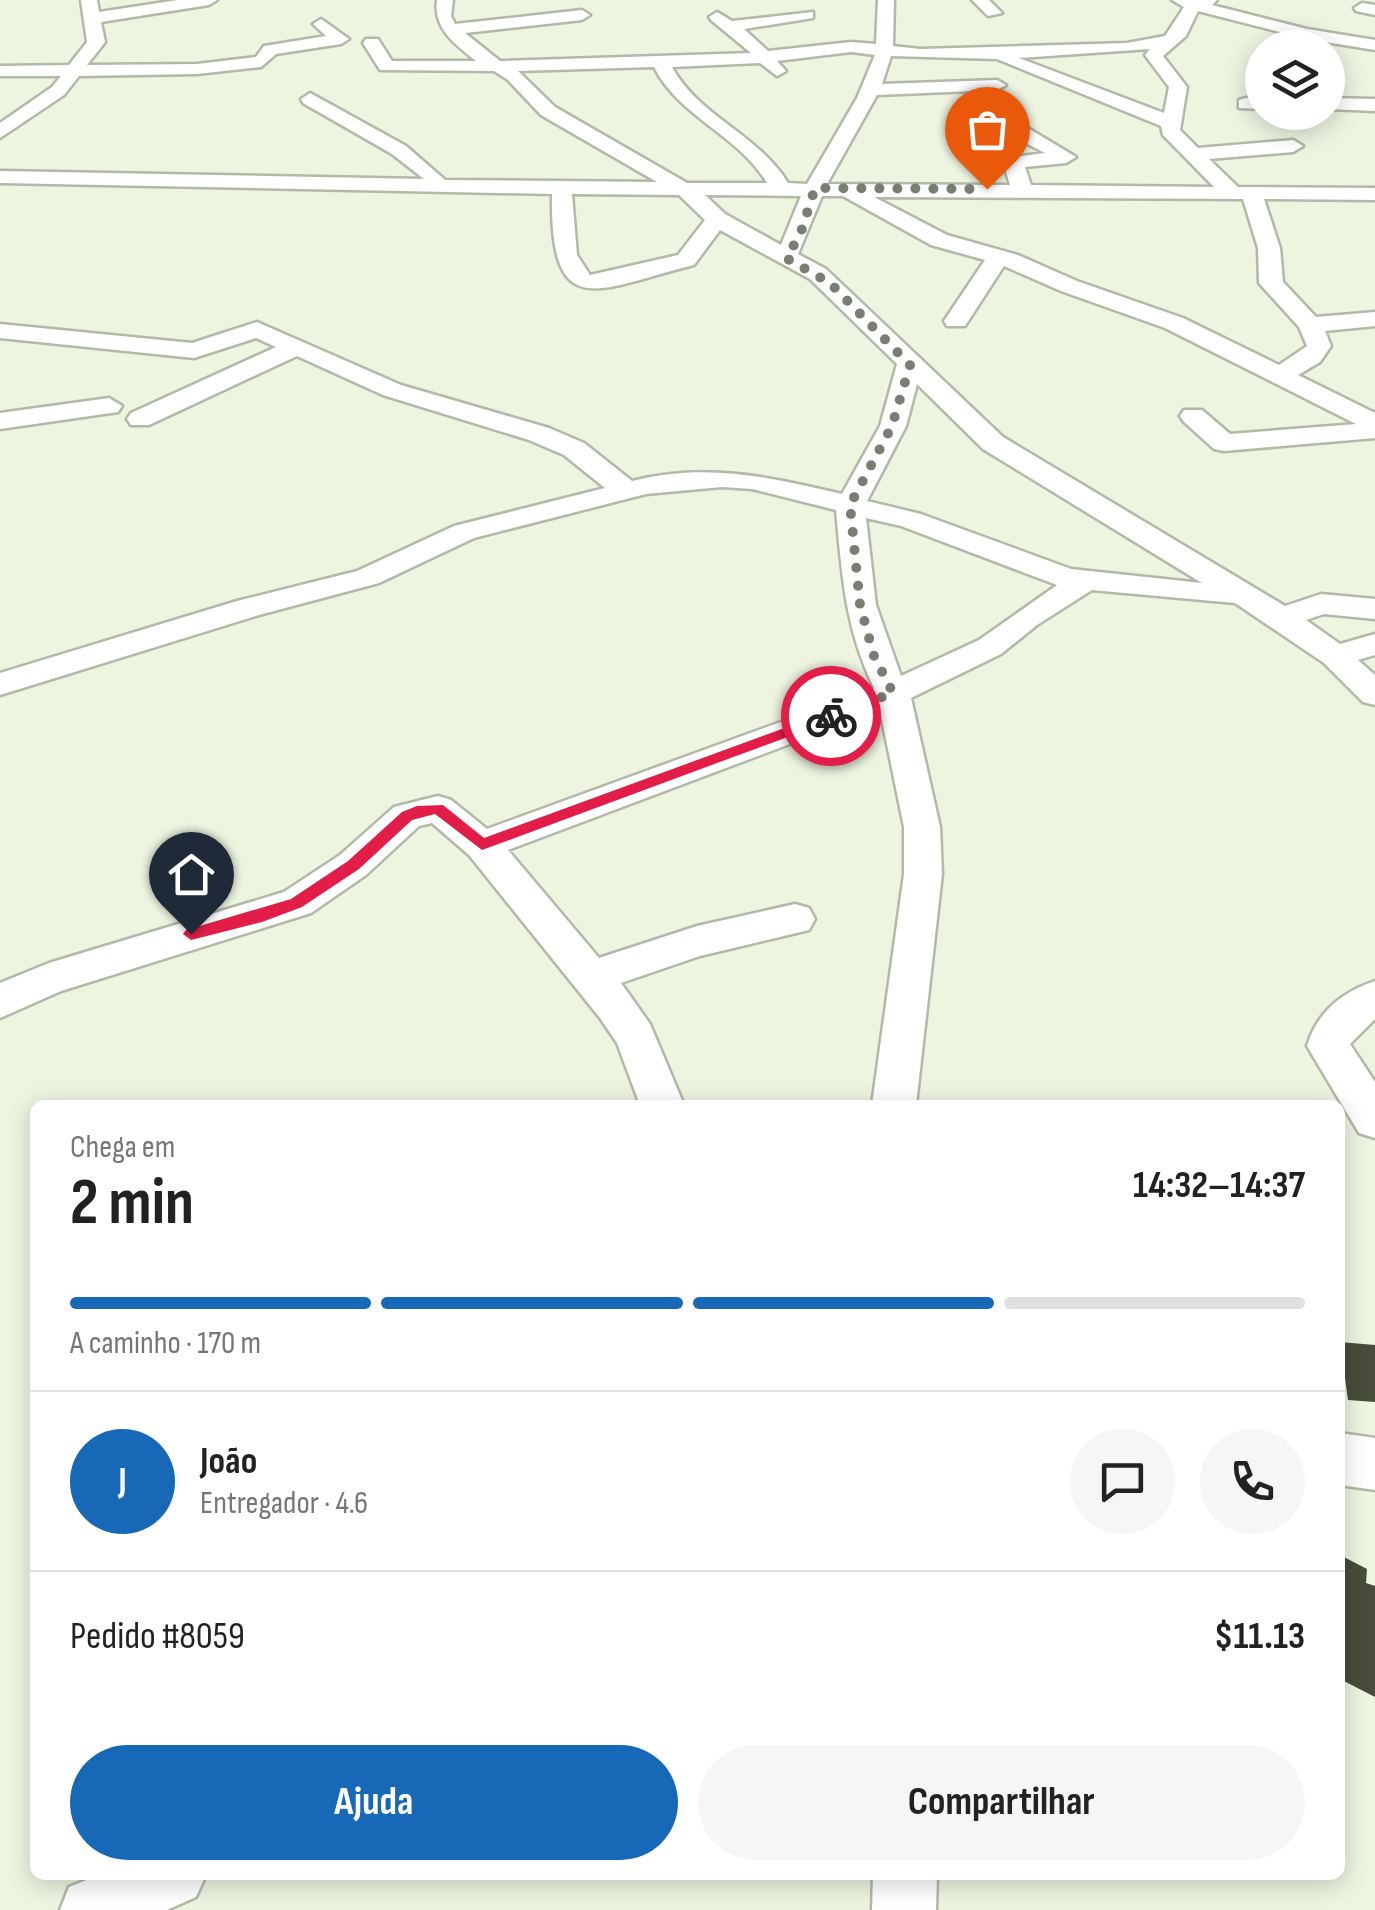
<!DOCTYPE html>
<html lang="pt">
<head>
<meta charset="utf-8">
<style>
	:root { --surface:#fff; --page:#f6f6f6; --text:#222; --muted:#767676; --line:#e0e0e0; --accent:#1769b7 }
	body { margin:0; font-family:"Sofia Sans Condensed",sans-serif; background:var(--page); color:var(--text); height:100vh; display:flex; flex-direction:column; font-size:38px; white-space:nowrap }
	* { box-sizing:border-box; margin:0 }
	p { font-size:32px; color:var(--muted) }
	.icon { flex:none; width:55px; height:55px; fill:none; stroke:currentColor; stroke-width:2; stroke-linecap:round; stroke-linejoin:round }
	.map { position:relative; flex:1; overflow:hidden }
	.panel { position:absolute; left:30px; top:1100px; width:1315px; height:780px; display:flex; flex-direction:column; background:var(--surface); border-radius:15px; box-shadow:0 5px 25px #0003 }
	.panel>* { flex:none }
	.tools { position:absolute; left:1245px; top:30px; display:grid; gap:20px }
	.tools a { display:grid; place-items:center; width:100px; height:100px; border-radius:50%; background:var(--surface); box-shadow:0 5px 25px #0003; font-size:50px }
	.pin { position:absolute; display:grid; place-items:center; width:85px; height:85px; color:#fff; margin:-102px -42px; border-radius:50% 50% 50% 0; rotate:-45deg; box-shadow:0 0 10px #0007 }
	.pin .icon { rotate:45deg }
	.courier { position:absolute; display:grid; place-items:center; width:100px; height:100px; margin:-50px; border:8px solid #e11d48; border-radius:50%; background:#fff; color:#222; box-shadow:0 2px 12px #0007 }
	.headline em { font-style:normal; font-weight:700 }
	.headline div { display:flex; flex-direction:column-reverse }
	.headline { display:flex; align-items:center; justify-content:space-between; height:170px; padding:0 40px }
	h1 { font-size:65px; font-weight:700; line-height:75px }
	.bar { display:grid; grid-template-columns:repeat(4,1fr); gap:15px 10px; align-content:center; height:120px; padding:0 40px }
	.bar i { height:12px; border-radius:8px; background:var(--line) }
	.bar .on { background:var(--accent) }
	.bar p { grid-column:span 4 }
	.line { display:flex; align-items:center; gap:25px; padding:0 40px; border-top:2px solid var(--line) }
	.line div { flex:1 }
	.round { display:grid; place-items:center; flex:none; width:105px; height:105px; border-radius:52px; background:var(--page) }
	.button { display:flex; gap:20px; margin-top:auto; padding:20px 40px }
	.button a { flex:1; height:115px; border-radius:60px; background:var(--accent); color:#fff; font-size:40px; font-weight:700; line-height:115px; text-align:center }
	.button a+a { background:var(--page); color:var(--text) }
	.map>svg:first-child { display:block }
	.building { fill:#474c3b }
	.lines { fill:none; stroke-linecap:round; stroke-linejoin:round }
	.minor-casing { stroke:#b2b9a6; stroke-width:5 }
	.minor { fill:#fff; fill-rule:evenodd }
	.route { fill:#e11d48 }
	.done { stroke:#797e72; stroke-width:10; stroke-dasharray:0 18 }
</style>
</head>
<body>
<div class="map">
<svg width="1375" height="1910" viewBox="0 0 1375 1910">
	<rect width="100%" height="100%" fill="#edf4e0"/>
	<!-- building -->
	<g class="building">
		<polygon points="1340,1342 1375,1345 1375,1402 1348,1400"/>
		<polygon points="1340,1555 1367,1569 1366,1583 1375,1586 1375,1697 1340,1679"/>
	</g>
	<g class="lines">
		<!-- minor casing -->
		<g class="minor-casing">
			<g id="minor">
				<polygon points="81,0 97,0 99,12 178,0 217,0 209,5 101,22 105,42 87,65 197,64 256,57 264,46 326,36 313,24 321,19 349,39 341,44 276,54 261,67 197,74 79,76 64,95 0,138 0,123 52,87 61,76 0,76 0,66 69,65 87,42"/>
				<path d="M437,0H453L451,16L455,24L582,10L590,15L582,20L465,33L500,61L751,53L711,20L709,17L717,12L732,21L813,12V18L744,29L768,51L851,42L876,44L878,0H894L893,46L920,49L1127,43L1165,36L1184,7L1172,0H1217L1212,5L1307,29L1375,40V50L1307,39L1198,11L1186,36L1163,56L1187,87L1180,130L1198,148L1293,140L1303,146L1293,152L1209,159L1238,187L1375,188V200L1264,199L1280,248L1283,282L1316,317L1375,312V326L1325,331L1331,346L1320,362L1298,375L1375,413V438L1224,451L1214,449L1184,422L1180,416L1184,410H1202L1230,434L1356,424L1165,328L1061,291L1004,266L965,326H947L944,321L985,260L931,245L843,196H822L798,254L826,269L1003,437L1285,606L1321,594L1375,599V619L1324,614L1306,620L1340,644L1375,634V655L1358,660L1375,675V705L1363,702L1324,663L1235,603L1092,590L1037,625L1001,654L911,698L940,827L942,874L916,1105H872L904,874V827L880,710L508,850L599,958L697,926L795,904L809,908L815,919L809,930L700,956L621,983L650,1024L684,1105H640L617,1043L600,1018L469,855L432,823L419,826L366,875L311,913L61,991L0,1018V983L49,963L284,892L340,855L394,807L438,796L451,800L487,829L874,688C845,628 842,575 836,510L752,489L722,487L646,494L474,538L379,583L259,615L0,695V673L237,601L357,571L454,526L605,488L564,455L529,440L383,395L297,356L149,425H131L127,419L131,413L276,347L256,338L194,358L0,338V324L192,343L257,322L401,385L549,428L584,443L632,481C707,462 768,477 842,494L880,426L897,364L810,279L720,230L694,265C597,289 550,325 552,194L0,183V171L424,179L392,154L303,103L301,99L310,93L406,146L445,180L657,182L541,115L508,80L494,71L380,70L363,43L366,39H378L392,61H476C455,44 433,29 437,0ZM1150,49L1145,55L1169,87L1164,113L1019,58ZM851,52L875,55L857,98L807,184L788,183C757,133 698,116 672,67L760,63L777,76L786,71L777,61ZM891,56L997,59L1161,126L1163,135L1214,187L1031,185L1025,167L1066,163L1076,157L996,109L987,115L1002,131L1045,153L1006,158L1003,162L1010,185L827,184L877,95L997,90L1006,85L997,80L882,84ZM654,67C680,118 739,135 767,183H687L555,107L518,71ZM572,194L679,195L705,220L678,255L590,275L577,255ZM705,195L801,196L781,245L725,214ZM874,197L1243,199L1258,248L1259,283L1299,327L1307,346L1279,365L1183,318L1077,281L1018,255L947,235ZM917,384L983,449L1202,583L1071,569L921,514L867,501L906,426ZM866,518L901,526L1057,585L979,640L901,676L876,605Z"/>
				<polygon points="972,0 989,0 1002,13 988,16"/>
				<polygon points="1362,3 1375,5 1375,15 1356,11 1354,8"/>
				<polygon points="1246,98 1262,99 1262,109 1239,108 1239,100"/>
				<polygon points="1328,98 1375,99 1375,111 1328,109"/>
				<polygon points="109,398 122,406 118,412 0,429 0,413"/>
				<path d="M1375,981V1019L1350,1044L1375,1082V1138L1359,1133L1307,1046C1317,1012 1342,992 1375,981Z"/>
				<polygon points="1340,1433 1375,1438 1375,1490 1340,1485"/>
				<polygon points="99,1875 206,1875 196,1897 167,1910 60,1910 69,1887"/>
				<polygon points="873,1875 937,1875 936,1910 872,1910"/>
			</g>
		</g>
		<!-- minor -->
		<use href="#minor" class="minor"/>
	</g>
	<!-- route -->
	<polygon class="route" points="831,711 838,716 836,719 482,850 435,814 412,820 359,869 302,907 262,922 191,940 183,934 186,930 291,899 348,861 402,812 417,806 443,805 484,838"/>
	<g class="lines">
		<!-- done -->
		<polyline class="done" points="831,716 893,693 874,656 860,605 850,505 892,426 910,365 830,283 786,258 800,235 815,188 987,189"/>
	</g>
</svg>
<div class="tools">
<a><svg class="icon" aria-label="layers" viewBox="0 0 24 24"><path d="M12 4l9 5-9 5-9-5zM3 14l9 5 9-5"/></svg></a>
</div>
<div class="pin" style="left:987px;top:189px;background:#ea580c"><svg class="icon" aria-label="bag" viewBox="0 0 24 24"><path d="M5 8h14l-1 12H6zM9 8a3 3 0 0 1 6 0"/></svg></div>
<div class="pin" style="left:191px;top:934px;background:#1f2937"><svg class="icon" aria-label="home" viewBox="0 0 24 24"><path d="M3 11l9-7 9 7M6 9v11h12V9"/></svg></div>
<div class="courier" style="left:831px;top:716px"><svg class="icon" aria-label="bike" viewBox="0 0 24 24"><circle cx="6" cy="16" r="4"/><circle cx="18" cy="16" r="4"/><path d="M6 16l4-8h5l3 8M10 8l3 8H6M13 5h3"/></svg></div>
<section class="panel">
<div class="headline"><div><h1>2 min</h1><p>Chega em</p></div><em>14:32–14:37</em></div>
<div class="bar"><i class="on"></i><i class="on"></i><i class="on"></i><i></i><p>A caminho · 170 m</p></div>
<div class="line" style="height:180px"><b class="round" style="background:var(--accent);color:#fff">J</b><div><b>João</b><p>Entregador · 4.6</p></div><a class="round"><svg class="icon" aria-label="chat" viewBox="0 0 24 24"><path d="M4 5h16v11H9l-5 4z"/></svg></a><a class="round"><svg class="icon" aria-label="phone" viewBox="0 0 24 24"><path d="M5 4h4l2 5-3 2q2 4 5 5l2-3 5 2v4C11 20 4 13 5 4z"/></svg></a></div>
<div class="line" style="height:130px"><div>Pedido #8059</div><b>$11.13</b></div>
<div class="button"><a>Ajuda</a><a>Compartilhar</a></div>
</section>
</div>
</body>
</html>
